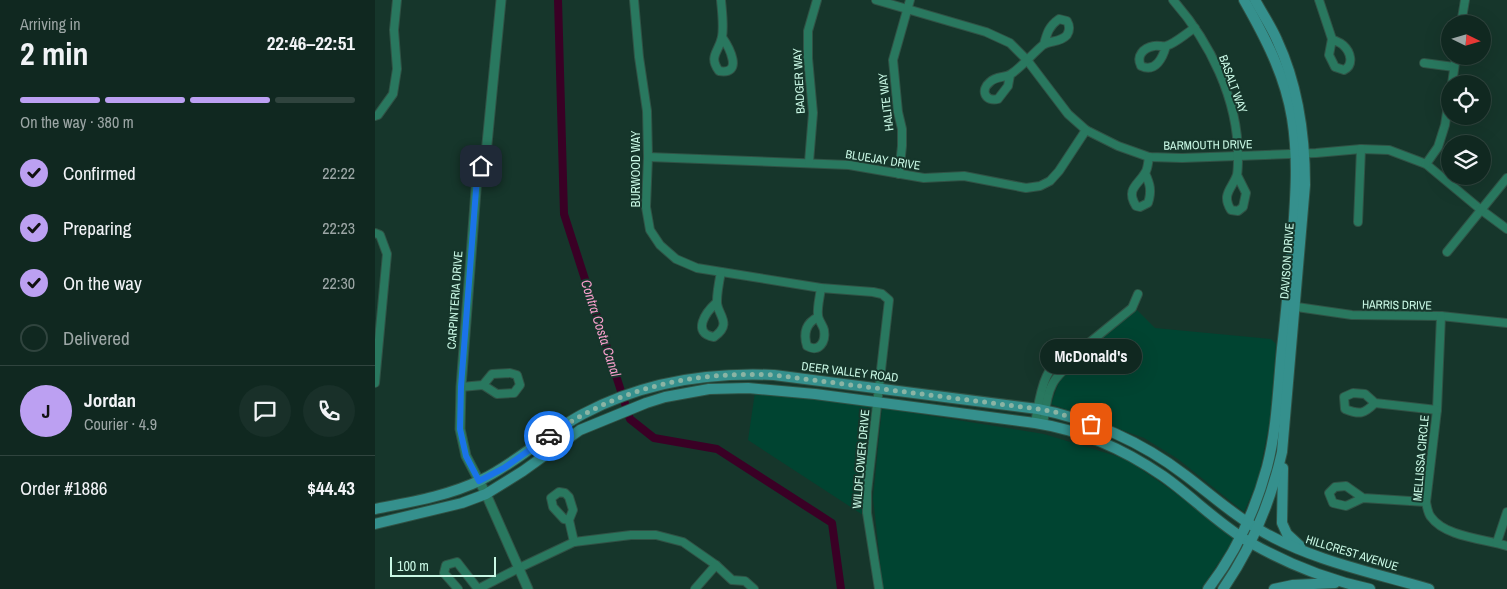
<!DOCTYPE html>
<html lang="en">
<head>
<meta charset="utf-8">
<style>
	:root { --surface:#102820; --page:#193029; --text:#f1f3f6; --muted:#9ca6a5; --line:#30443e; --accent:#bca0f2 }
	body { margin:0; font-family:"Archivo Narrow",sans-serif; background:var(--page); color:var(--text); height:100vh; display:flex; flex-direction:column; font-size:19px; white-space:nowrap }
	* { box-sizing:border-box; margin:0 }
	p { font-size:16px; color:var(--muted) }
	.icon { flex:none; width:28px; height:28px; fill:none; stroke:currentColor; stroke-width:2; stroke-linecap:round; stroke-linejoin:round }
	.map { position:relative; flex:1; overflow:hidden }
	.drawer { display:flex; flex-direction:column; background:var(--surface); width:375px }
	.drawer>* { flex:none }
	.needle { width:32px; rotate:95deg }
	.tools { position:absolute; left:1066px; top:15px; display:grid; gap:10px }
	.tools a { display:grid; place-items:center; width:50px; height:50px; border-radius:50%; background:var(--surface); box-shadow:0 5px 20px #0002,0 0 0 1px var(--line); font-size:25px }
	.scale { position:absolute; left:15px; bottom:12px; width:106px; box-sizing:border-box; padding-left:5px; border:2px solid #c9f8e5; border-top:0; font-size:14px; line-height:18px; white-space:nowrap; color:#c9f8e5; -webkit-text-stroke:4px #16362b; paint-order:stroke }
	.pin { position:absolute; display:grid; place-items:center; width:42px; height:42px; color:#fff; margin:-21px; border-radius:10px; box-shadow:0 2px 8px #0006 }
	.courier { position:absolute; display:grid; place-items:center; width:50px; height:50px; margin:-25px; border:4px solid #1a73e8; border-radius:50%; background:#fff; color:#222; box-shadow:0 1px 6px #0007 }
	.bubble { position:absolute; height:35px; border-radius:18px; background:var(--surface); box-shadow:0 5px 20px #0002,0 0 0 1px var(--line); font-size:16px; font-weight:800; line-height:35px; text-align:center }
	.overview em { font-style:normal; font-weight:800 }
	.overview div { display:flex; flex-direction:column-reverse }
	.overview { display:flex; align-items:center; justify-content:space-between; height:85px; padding:0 20px }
	h1 { font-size:32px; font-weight:800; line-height:38px }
	.bar { display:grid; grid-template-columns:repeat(4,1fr); gap:8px 5px; align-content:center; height:60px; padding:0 20px }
	.bar i { height:6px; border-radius:4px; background:var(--line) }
	.bar .selected { background:var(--accent) }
	.bar p { grid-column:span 4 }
	.line { display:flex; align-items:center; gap:12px; padding:0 20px; border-top:1px solid var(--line) }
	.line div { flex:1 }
	.round { display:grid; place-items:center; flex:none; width:52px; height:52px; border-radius:26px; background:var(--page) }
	ol { padding:0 20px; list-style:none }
	li { display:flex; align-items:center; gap:15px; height:55px }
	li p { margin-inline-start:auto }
	li .icon { padding:5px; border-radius:50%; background:var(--accent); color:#111; stroke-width:4 }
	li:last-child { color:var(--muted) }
	li i { width:28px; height:28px; border:2px solid var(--line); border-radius:50% }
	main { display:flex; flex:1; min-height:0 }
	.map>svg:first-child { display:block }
	.built { fill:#004431 }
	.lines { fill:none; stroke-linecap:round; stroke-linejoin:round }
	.canal { stroke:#3a0025; stroke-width:8 }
	.minor-casing { stroke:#305245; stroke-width:10 }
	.tertiary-casing { stroke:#305245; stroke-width:11 }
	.secondary-casing { stroke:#305245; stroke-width:12 }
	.minor { stroke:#29785f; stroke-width:8 }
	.tertiary { stroke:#29785f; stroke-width:9 }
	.secondary { stroke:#35908d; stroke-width:10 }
	.done { stroke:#8ab4a4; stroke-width:5; stroke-dasharray:0 9 }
	.route { stroke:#1a73e8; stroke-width:6 }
	.labels { text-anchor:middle; stroke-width:4; stroke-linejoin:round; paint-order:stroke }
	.street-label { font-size:12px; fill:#c9f8e5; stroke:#16362b }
	.water-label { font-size:14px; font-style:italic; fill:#f69ecb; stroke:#16362b }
</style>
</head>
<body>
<main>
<section class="drawer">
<div class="overview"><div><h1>2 min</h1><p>Arriving in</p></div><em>22:46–22:51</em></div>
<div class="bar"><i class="selected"></i><i class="selected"></i><i class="selected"></i><i></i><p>On the way · 380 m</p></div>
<ol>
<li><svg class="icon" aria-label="check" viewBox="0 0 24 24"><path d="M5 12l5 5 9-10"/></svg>Confirmed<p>22:22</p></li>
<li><svg class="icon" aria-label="check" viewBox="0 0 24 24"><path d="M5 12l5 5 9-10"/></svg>Preparing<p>22:23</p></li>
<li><svg class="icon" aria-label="check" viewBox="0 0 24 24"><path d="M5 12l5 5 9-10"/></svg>On the way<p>22:30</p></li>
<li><i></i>Delivered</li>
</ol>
<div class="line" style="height:90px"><b class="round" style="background:var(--accent);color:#111">J</b><div><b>Jordan</b><p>Courier · 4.9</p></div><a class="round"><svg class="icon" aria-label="chat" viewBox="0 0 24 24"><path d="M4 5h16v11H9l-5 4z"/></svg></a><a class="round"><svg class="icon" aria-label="phone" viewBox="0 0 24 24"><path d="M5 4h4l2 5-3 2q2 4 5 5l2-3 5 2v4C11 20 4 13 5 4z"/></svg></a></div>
<div class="line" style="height:65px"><div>Order #1886</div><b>$44.43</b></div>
</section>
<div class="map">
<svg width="1132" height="589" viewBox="0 0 1132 589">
	<rect width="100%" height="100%" fill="#16362b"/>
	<!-- built -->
	<g class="built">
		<polygon points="762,310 780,328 896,339 901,344 895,420 883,480 869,512 803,459 769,438 676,404 686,376 703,356"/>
		<polygon points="380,392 497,406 488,515 373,440"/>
		<polygon points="507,408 669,434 751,459 811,500 860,538 826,589 508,589 498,498"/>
	</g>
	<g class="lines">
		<!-- canal -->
		<polyline class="canal" points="183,0 189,214 255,419 279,438 342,449 457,523 466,589"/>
		<!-- minor casing -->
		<g class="minor-casing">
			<g id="minor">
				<polyline points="259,0 264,57 272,111 273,157 271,207 275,230 285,245 301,259 322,268 446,288 498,292 507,294 514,300 492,492 492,513 504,589"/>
				<path d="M346,0C347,12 349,26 347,37C344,52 333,56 344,71C369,75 354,47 347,37"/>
				<polyline points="501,0 611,32 635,43 652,60 693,114 711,130 743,146 774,157 807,158 941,153 986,149 1014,150 1051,164 1105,209 1132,229"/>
				<path d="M798,0C835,42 863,99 863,156C863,162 863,170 862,175C857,189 846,194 856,210L863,211L868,207L871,193L862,175"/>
				<path d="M944,0L957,39L954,55L960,67L969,70C979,65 976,52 968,45C965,42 960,41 957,39"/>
				<polyline points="1086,24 1090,0"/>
				<path d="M791,46C788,57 781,73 766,66C761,56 768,48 779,46C783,45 788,47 791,46C801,43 811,33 820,28"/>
				<polyline points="1049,63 1079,67"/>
				<path d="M635,75L633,86L623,99C610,102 605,90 615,82C621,76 630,78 636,74C648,66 657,54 668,45C675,40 685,43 692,35C695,30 695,26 692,21L684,19C674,26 672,33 669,44"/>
				<polyline points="1077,84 1081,56"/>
				<polyline points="0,116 3,115 18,94 22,69 19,30 22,0"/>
				<polyline points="273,157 474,165 549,178 589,176 651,188 665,186 675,181 684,171 711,130"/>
				<polyline points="434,162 438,113 433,58 433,31 442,0"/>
				<polyline points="1051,164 1063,147 1070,125 1075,93"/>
				<path d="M770,173C775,184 777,191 773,203L765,207L761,206C750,189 764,184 770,173C773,169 773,162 774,157"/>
				<polyline points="524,174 527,146 527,129 523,112 518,60 535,0"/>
				<polyline points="983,222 986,149"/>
				<polyline points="0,233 5,235 12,254 0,383"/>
				<polyline points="1072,252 1132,178"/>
				<path d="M341,303C331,312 316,333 339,337C359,323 341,314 342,301C342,292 344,282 346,272"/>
				<polyline points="915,306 977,315 1066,316 1132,323"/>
				<path d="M1066,316L1062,410L1051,502C1052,507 1053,514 1056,517C1070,537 1110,539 1132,546"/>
				<path d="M443,317C431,323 428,333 432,346C444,353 451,342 449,330C448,325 443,320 443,315C442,307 445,296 446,288"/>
				<polyline points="86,387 108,385 122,394 139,393 145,385 142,375 135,373 117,374 108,385"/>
				<path d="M1000,403C989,414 985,415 970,409L969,397L978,393L990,394L1000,403L1062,410"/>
				<path d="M660,423C665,399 667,359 698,356L757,308L763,294"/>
				<path d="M668,425C670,412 671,396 677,385C682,373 695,368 698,356"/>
				<polyline points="988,498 971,486 960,487 954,493 958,503 971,506 988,498 1051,502"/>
				<polyline points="194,520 189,519 178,507 176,498 184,492 190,493 194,497 198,510 194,520 199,542"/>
				<polyline points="1122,542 1132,512"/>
				<polyline points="83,589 69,573 71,565 82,562 103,589"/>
				<polyline points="103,589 144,568 199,542 256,535 281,535 308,542 341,565 357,580 370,581 379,589"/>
				<polyline points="320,589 341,565"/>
			</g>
		</g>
		<!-- tertiary casing -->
		<g class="tertiary-casing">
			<polyline id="tertiary" points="126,0 111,154 102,177 86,387 85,429 91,456 111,494 153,589"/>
		</g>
		<!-- secondary casing -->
		<g class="secondary-casing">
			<g id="secondary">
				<polyline points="908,468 907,523 912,534 925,546"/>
				<path d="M0,509C36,502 73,496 106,480C143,462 172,433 208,414C268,382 331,372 399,375L663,409C715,419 767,442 810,475C834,493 857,514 883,529C935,560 996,572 1054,589"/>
				<path d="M0,524L87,503L111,494L148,471L205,430L271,403L290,397L334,389L373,388L440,394L660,423C706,430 750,450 788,476C818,497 844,525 876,543C913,564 953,580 995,589"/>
				<path d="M833,589C860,554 880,511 892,467C902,429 903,387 907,348C911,314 914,280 917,246C920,203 924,161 917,118C910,75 890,37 869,0"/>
				<path d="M848,589C877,547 896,501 907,452L930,185C930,136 923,85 902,40C896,26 887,13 880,0"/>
				<polyline points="899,589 918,585 960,583"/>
			</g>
		</g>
		<!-- minor -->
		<use href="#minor" class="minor"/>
		<!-- tertiary -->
		<use href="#tertiary" class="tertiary"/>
		<!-- secondary -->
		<use href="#secondary" class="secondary"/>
	</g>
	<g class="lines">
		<!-- done -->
		<path class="done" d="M174,436C242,388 316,371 399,375L663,409L680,412L716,424"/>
		<!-- route -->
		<polyline class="route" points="106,166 102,177 86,387 85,429 91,456 104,481 129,468 174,436"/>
	</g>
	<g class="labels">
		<!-- street labels -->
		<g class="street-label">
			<text transform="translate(424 81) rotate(-93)" y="4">BADGER WAY</text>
			<text transform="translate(858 84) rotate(70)" y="4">BASALT WAY</text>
			<text transform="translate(511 102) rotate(-97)" y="4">HALITE WAY</text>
			<text transform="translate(833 145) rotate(-1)" y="4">BARMOUTH DRIVE</text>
			<text transform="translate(508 160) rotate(9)" y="4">BLUEJAY DRIVE</text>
			<text transform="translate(261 169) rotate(-90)" y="4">BURWOOD WAY</text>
			<text transform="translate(912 261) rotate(-86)" y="4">DAVISON DRIVE</text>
			<text transform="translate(80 300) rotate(-86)" y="4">CARPINTERIA DRIVE</text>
			<text transform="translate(1022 305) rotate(1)" y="4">HARRIS DRIVE</text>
			<text transform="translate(475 372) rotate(7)" y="4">DEER VALLEY ROAD</text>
			<text transform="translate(1046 458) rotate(-85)" y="4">MELLISSA CIRCLE</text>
			<text transform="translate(486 459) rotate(-85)" y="4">WILDFLOWER DRIVE</text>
			<text transform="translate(977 553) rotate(17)" y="4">HILLCREST AVENUE</text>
		</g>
		<!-- water labels -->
		<g class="water-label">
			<text transform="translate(226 328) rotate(72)" y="5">Contra Costa Canal</text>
		</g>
	</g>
</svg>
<div class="tools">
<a><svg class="needle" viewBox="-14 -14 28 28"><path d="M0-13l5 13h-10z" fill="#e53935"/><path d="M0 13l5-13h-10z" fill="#9ca6a5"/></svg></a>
<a><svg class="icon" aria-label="locate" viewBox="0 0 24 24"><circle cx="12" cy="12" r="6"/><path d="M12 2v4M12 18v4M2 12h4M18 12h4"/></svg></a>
<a><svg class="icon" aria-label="layers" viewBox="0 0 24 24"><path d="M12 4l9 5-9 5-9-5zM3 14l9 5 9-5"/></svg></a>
</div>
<div class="scale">100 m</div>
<div class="pin" style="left:716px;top:424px;background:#ea580c"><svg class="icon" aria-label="bag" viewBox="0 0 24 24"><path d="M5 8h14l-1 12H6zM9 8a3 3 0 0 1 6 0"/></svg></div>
<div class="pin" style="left:106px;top:166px;background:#1f2937"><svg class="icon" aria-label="home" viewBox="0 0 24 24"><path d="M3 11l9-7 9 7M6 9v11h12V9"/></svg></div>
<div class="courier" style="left:174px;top:436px"><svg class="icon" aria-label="car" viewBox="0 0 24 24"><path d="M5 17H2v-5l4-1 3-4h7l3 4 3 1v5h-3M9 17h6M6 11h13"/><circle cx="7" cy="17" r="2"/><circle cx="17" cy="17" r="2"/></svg></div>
<div class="bubble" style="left:665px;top:339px;width:102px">McDonald's</div>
</div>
</main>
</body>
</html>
